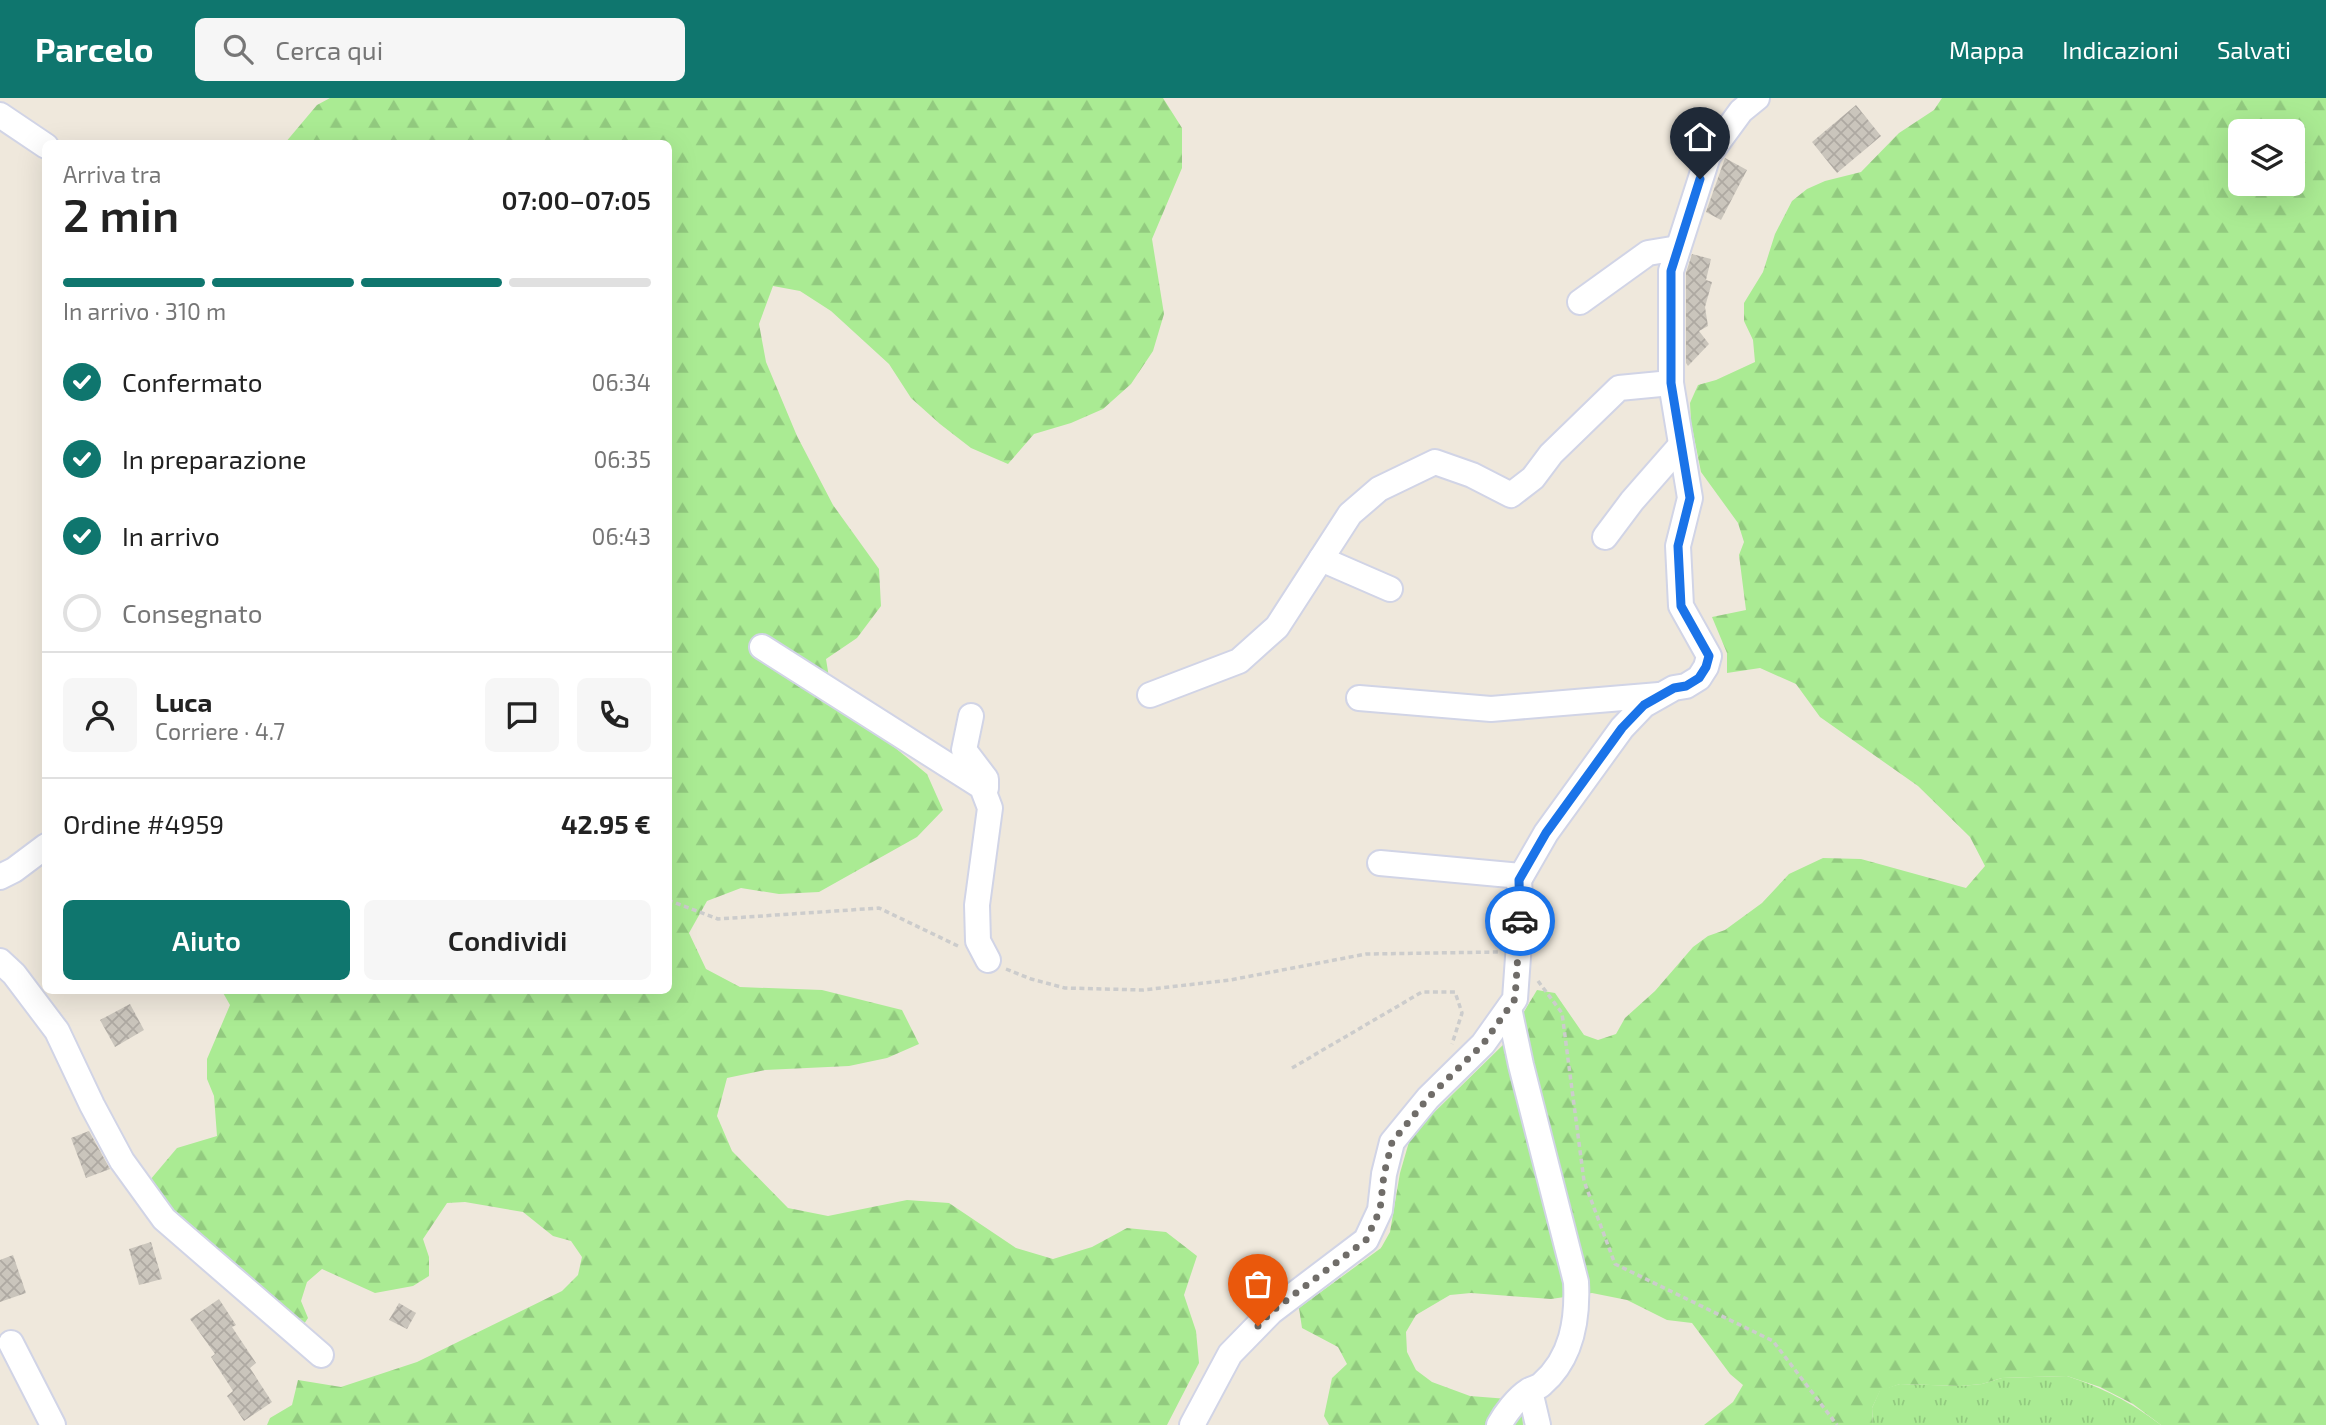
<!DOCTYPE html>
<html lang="it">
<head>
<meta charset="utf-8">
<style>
	:root { --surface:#fff; --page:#f6f6f6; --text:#222; --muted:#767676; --line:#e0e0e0; --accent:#0f766e }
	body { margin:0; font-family:"Exo 2",sans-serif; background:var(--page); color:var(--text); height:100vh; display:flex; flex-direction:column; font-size:26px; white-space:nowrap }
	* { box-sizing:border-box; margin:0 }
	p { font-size:23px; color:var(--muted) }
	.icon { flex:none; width:38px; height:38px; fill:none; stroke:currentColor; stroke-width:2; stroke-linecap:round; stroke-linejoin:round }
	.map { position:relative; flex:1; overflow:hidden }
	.details { position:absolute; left:42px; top:42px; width:630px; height:854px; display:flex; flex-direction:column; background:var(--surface); border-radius:10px; box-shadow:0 7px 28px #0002 }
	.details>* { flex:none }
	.fabs { position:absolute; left:2228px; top:21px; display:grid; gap:14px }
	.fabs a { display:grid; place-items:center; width:77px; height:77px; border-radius:10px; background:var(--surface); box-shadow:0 7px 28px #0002; font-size:35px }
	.pin { position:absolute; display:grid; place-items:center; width:60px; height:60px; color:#fff; margin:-72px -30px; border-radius:50% 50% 50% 0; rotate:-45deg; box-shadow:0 0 7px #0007 }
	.pin .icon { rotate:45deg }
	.courier { position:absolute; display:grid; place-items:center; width:70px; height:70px; margin:-35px; border:5px solid #1a73e8; border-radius:50%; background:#fff; color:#222; box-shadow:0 2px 9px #0007 }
	.overview em { font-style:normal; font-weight:600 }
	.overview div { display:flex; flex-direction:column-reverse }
	.overview { display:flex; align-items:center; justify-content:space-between; height:119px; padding:0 21px }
	h1 { font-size:46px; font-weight:600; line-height:52px }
	.bar { display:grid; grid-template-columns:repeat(4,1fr); gap:10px 7px; align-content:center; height:84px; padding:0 21px }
	.bar i { height:9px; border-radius:5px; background:var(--line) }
	.bar .selected { background:var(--accent) }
	.bar p { grid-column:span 4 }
	.line { display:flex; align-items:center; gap:18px; padding:0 21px; border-top:2px solid var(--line) }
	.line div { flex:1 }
	.round { display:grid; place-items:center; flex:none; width:74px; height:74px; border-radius:10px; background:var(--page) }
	ol { padding:0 21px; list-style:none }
	li { display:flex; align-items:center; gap:21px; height:77px }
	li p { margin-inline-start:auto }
	li .icon { padding:7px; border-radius:50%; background:var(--accent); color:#fff; stroke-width:4 }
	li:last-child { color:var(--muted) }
	li i { width:38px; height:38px; border:4px solid var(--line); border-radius:50% }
	.cta { display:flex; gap:14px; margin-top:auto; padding:14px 21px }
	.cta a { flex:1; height:80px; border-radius:10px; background:var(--accent); color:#fff; font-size:28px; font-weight:600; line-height:80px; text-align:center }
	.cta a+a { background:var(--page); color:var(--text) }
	header { display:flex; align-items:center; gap:42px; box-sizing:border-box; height:98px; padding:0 35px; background:var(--accent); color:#fff }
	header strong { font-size:33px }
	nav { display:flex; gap:38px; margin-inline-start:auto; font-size:24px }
	.search { width:490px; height:63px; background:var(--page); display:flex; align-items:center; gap:18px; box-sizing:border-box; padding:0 24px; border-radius:10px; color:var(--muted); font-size:26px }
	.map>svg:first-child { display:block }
	.grass { fill:url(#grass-tufts) }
	.forest { fill:url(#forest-firs); fill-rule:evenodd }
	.building { fill:url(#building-cross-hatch) }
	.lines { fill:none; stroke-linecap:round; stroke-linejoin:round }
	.minor-casing { stroke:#d1d4e6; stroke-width:28 }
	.path { stroke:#ccc; stroke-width:3.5; stroke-dasharray:5 3.5; stroke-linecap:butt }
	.minor { stroke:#fff; stroke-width:24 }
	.done { stroke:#706d69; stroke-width:7; stroke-dasharray:0 12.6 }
	.route { stroke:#1a73e8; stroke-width:9 }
</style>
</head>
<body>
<header>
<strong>Parcelo</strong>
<div class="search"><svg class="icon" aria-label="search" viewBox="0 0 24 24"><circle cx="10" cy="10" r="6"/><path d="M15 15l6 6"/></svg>Cerca qui</div>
<nav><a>Mappa</a><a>Indicazioni</a><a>Salvati</a></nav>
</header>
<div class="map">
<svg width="2326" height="1327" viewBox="0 0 2326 1327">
	<defs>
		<pattern id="grass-tufts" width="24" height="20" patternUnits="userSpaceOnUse" patternTransform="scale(1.75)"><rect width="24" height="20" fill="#aaeb93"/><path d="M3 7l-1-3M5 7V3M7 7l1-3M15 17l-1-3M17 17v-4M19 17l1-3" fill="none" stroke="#92ca7f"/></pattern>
		<pattern id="forest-firs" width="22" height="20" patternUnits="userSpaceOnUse" patternTransform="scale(1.75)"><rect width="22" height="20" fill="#aaeb93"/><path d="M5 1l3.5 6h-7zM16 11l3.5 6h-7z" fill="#92ca7f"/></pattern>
		<pattern id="building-cross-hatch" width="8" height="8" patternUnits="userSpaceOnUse" patternTransform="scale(1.75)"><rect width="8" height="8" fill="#cac5bc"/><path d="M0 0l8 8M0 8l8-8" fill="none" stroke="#aea9a2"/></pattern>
	</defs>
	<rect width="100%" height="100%" fill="#efe8dc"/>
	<!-- grass -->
	<path class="grass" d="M2067,1278C2105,1291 2129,1303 2161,1327H1873L1872,1310L1880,1292L1900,1286L1961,1288L1982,1286L2002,1280Z"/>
	<!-- forest -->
	<g class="forest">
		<polygon points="330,0 1163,0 1182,30 1182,70 1152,141 1164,216 1153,253 1131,286 1103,311 1071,325 1034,336 1008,366 971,350 940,326 911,300 889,266 831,213 800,193 773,188 759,226 766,264 797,338 833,407 879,471 881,508 857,540 826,561 832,598 927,676 943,712 917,739 819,794 779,796 741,790 707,803 689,835 706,871 740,889 822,892 902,912 919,946 887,960 849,968 765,972 727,980 717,1018 732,1053 788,1110 828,1118 907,1102 949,1105 1016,1150 1053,1161 1092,1149 1127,1130 1166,1134 1197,1158 1184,1197 1196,1233 1199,1265 1167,1327 267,1327 270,1320 292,1307 298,1282 341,1289 417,1264 562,1193 578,1177 582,1159 571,1143 553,1138 523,1114 465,1104 447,1105 423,1141 429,1159 429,1178 413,1188 375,1195 322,1171 307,1184 301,1203 308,1220 302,1229 192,1140 150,1082 177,1050 217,1038 214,998 207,981 207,961 230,907 222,893 668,892 668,46 285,45 317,7"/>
		<path d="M1942,0H2326V1327H2161L2133,1306L2100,1289L2067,1278L2002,1280L1982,1286L1961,1288L1900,1286L1880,1293L1872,1310L1873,1327H1704L1733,1304L1743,1287L1730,1276L1692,1225L1667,1222L1627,1202L1592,1195L1551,1201L1471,1195L1450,1197L1416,1217L1406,1234L1407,1254L1416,1272L1432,1284L1470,1298L1508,1301L1522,1314L1523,1327H1329L1324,1318L1332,1280L1347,1266L1338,1249L1302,1230L1299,1210L1381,1150L1390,1134L1400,1075L1411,1037L1506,944L1537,892L1555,895L1584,937L1598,942L1616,936L1625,920L1655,893L1693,849L1708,838L1725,832L1762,805L1789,776L1823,760L1861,761L1966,790L1985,768L1970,739L1918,688L1820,619L1796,586L1760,570L1727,575V555L1712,519L1746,512L1739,457L1744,444L1738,425L1701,374L1691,324L1690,305L1698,287L1716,282L1755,264L1753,242L1744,223V205L1763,174L1775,136L1792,103L1807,91L1825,83L1861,74L1899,35L1934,12ZM2240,33H2292V86H2240Z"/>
	</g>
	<!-- building -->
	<g class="building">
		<polygon points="1856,7 1881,38 1837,75 1812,44"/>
		<polygon points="1725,60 1747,72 1721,122 1706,114"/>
		<polygon points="1692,156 1711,161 1706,182 1712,184 1705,209 1708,228 1699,233 1709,246 1688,268 1686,265 1686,175"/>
		<polygon points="130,906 144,932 115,949 100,922"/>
		<polygon points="89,1033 110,1071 86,1080 71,1040"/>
		<polygon points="151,1144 162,1181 139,1187 129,1151"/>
		<polygon points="13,1157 26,1195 0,1204 0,1162"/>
		<polygon points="219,1201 236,1227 232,1229 256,1265 250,1270 272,1304 244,1323 227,1298 233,1293 211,1259 215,1256 190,1221"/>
		<polygon points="399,1205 416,1215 407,1231 389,1222"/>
	</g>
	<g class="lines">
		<!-- minor casing -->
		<g class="minor-casing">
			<g id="minor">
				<polyline points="0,17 46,48"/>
				<polyline points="1580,204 1648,155 1678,150"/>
				<polyline points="1605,439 1632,403 1681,347"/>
				<polyline points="1321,461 1390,491"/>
				<polyline points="762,549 982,689 990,710 977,807 978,843 988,862"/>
				<polyline points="1150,597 1239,563 1277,529 1350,416 1379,391 1435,364 1472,377 1511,397 1533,380 1551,356 1619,290 1671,285"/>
				<polyline points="1359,600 1491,611 1659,597"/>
				<polyline points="971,618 964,652 986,681 986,690"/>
				<polyline points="1380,765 1521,778"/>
				<polyline points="0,779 14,772 46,748"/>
				<polyline points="0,863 14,876 57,933 92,1007 122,1063 164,1121 321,1257"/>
				<polyline points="11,1245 53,1327"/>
				<polyline points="1530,1293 1538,1327"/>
				<polyline points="1192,1327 1230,1256 1271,1214 1366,1142 1380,1112 1384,1076 1392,1044 1428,1000 1483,946 1515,901 1521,817 1519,782 1546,735 1622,630 1644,607 1674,590 1686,588 1699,580 1706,569 1709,558 1681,508 1678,448 1690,400 1671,285 1671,173 1708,58 1741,13 1757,0"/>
				<path d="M1499,1327C1505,1316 1517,1300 1528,1293C1533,1290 1538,1290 1542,1286C1572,1260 1578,1222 1576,1184L1521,967L1509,910"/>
			</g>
		</g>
		<!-- path -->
		<g class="path">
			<polyline points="668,802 718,821 879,810 958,848"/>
			<polyline points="1006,871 1031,881 1065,890 1143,892 1230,882 1366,856 1500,854"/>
			<polyline points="1538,883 1562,915 1584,1083 1615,1166 1773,1243 1837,1327"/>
			<polyline points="1292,970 1422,894 1455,894 1462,915 1452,946"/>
		</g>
		<!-- minor -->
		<use href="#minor" class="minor"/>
	</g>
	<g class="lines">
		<!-- done -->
		<polyline class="done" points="1258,1228 1271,1214 1366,1142 1380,1112 1384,1076 1392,1044 1428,1000 1483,946 1515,901 1520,823"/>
		<!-- route -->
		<polyline class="route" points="1520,823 1519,782 1546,735 1622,630 1644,607 1674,590 1686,588 1699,580 1706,569 1709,558 1681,508 1678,448 1690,400 1671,285 1671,173 1700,81"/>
	</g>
</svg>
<div class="fabs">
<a><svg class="icon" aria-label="layers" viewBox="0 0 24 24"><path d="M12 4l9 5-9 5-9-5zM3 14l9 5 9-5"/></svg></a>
</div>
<div class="pin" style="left:1258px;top:1228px;background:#ea580c"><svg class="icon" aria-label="bag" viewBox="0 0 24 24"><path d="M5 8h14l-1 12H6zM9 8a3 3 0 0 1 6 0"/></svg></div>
<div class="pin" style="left:1700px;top:81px;background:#1f2937"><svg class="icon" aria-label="home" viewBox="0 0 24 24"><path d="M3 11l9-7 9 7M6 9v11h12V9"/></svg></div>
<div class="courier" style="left:1520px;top:823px"><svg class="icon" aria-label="car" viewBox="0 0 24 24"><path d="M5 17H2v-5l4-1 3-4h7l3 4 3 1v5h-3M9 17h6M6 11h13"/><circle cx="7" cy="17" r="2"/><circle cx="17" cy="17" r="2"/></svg></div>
<section class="details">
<div class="overview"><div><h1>2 min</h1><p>Arriva tra</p></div><em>07:00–07:05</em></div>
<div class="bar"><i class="selected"></i><i class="selected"></i><i class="selected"></i><i></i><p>In arrivo · 310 m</p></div>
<ol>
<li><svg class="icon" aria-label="check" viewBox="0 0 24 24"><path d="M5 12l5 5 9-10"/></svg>Confermato<p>06:34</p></li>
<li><svg class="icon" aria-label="check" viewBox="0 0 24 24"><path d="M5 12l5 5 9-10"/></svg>In preparazione<p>06:35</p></li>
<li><svg class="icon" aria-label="check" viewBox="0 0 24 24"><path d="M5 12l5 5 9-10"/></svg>In arrivo<p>06:43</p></li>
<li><i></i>Consegnato</li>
</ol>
<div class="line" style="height:126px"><a class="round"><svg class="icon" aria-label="person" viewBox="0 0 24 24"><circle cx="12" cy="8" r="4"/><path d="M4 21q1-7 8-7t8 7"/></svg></a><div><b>Luca</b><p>Corriere · 4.7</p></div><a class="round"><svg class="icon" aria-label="chat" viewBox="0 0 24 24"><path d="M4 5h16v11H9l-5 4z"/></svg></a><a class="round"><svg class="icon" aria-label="phone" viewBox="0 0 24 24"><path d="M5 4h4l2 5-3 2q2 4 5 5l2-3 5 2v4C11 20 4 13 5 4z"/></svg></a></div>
<div class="line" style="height:91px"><div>Ordine #4959</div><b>42.95 €</b></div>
<div class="cta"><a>Aiuto</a><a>Condividi</a></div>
</section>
</div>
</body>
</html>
